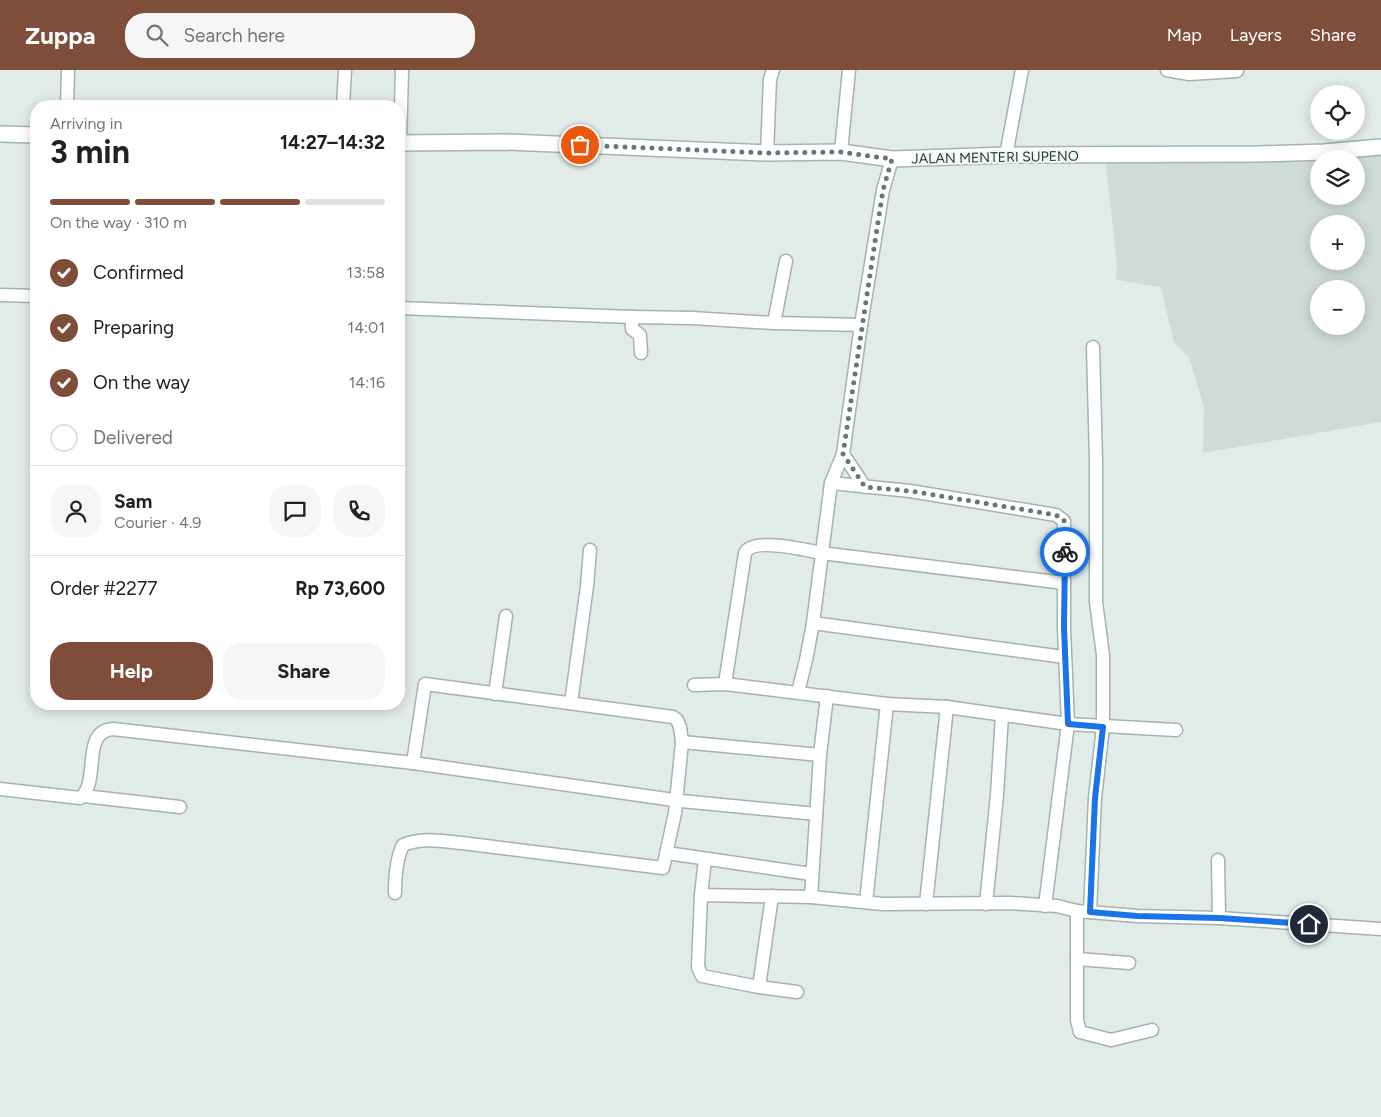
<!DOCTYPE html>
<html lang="en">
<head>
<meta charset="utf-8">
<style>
	:root { --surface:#fff; --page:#f6f6f6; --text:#202124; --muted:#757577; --line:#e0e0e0; --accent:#7f4e3b }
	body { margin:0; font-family:Figtree,sans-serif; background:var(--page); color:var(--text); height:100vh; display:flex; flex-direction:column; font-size:19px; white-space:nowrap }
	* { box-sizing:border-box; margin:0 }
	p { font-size:16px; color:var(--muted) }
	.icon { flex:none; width:28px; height:28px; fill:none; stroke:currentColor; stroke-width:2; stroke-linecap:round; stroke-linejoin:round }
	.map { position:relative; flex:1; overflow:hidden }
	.sheet { position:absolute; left:30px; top:30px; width:375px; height:610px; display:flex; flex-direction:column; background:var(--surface); border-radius:20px; box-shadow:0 2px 12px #0003 }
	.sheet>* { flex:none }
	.fabs { position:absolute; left:1310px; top:15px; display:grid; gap:10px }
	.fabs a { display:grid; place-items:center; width:55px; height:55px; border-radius:50%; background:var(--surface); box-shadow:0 2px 12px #0003; font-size:25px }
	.pin { position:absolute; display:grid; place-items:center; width:42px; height:42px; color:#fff; margin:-21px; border:2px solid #fff; border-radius:50%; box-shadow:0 1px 5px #0007 }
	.courier { position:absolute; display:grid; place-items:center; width:50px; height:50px; margin:-25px; border:4px solid #1a73e8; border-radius:50%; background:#fff; color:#222; box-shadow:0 1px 6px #0007 }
	.head em { font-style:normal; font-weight:700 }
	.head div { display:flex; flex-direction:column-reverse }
	.head { display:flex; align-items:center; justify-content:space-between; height:85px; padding:0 20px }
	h1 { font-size:32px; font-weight:700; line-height:38px }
	.bar { display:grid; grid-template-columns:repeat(4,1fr); gap:8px 5px; align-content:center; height:60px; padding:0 20px }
	.bar i { height:6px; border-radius:4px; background:var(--line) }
	.bar .selected { background:var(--accent) }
	.bar p { grid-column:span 4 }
	.line { display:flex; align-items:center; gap:12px; padding:0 20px; border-top:1px solid var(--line) }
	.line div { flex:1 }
	.round { display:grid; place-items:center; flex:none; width:52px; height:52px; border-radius:20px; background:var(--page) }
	ol { padding:0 20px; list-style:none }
	li { display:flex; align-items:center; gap:15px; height:55px }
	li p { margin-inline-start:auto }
	li .icon { padding:5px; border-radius:50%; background:var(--accent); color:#fff; stroke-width:4 }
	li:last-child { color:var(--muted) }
	li i { width:28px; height:28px; border:2px solid var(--line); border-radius:50% }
	.button { display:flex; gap:10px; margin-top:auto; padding:10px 20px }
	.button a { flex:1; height:58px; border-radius:20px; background:var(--accent); color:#fff; font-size:20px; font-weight:700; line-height:58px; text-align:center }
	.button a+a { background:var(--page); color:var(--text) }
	header { display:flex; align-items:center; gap:30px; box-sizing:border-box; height:70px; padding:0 25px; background:var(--accent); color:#fff }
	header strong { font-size:24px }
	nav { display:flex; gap:28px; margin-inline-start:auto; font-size:18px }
	.search { width:350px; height:45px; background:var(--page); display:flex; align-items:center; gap:12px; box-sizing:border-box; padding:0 18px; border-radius:20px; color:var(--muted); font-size:19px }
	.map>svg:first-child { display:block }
	.built { fill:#cfdbd6; fill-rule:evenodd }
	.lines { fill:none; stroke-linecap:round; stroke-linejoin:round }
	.street-casing { stroke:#a4b3ae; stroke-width:15 }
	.secondary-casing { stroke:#9fb7b0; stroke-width:18 }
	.street { stroke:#fff; stroke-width:12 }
	.secondary { stroke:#fff; stroke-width:15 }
	.done { stroke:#647974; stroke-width:5; stroke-dasharray:0 9 }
	.route { stroke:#1a73e8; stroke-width:6 }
	.labels { text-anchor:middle; stroke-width:4; stroke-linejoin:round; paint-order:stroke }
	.street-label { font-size:14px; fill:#213c36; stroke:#f1f8f5 }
</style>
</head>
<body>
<header>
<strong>Zuppa</strong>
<div class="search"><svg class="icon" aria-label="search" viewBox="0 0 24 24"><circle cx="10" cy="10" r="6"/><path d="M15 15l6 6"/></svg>Search here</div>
<nav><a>Map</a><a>Layers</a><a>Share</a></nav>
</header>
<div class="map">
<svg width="1381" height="1047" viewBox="0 0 1381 1047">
	<rect width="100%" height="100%" fill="#e1ebe7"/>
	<!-- built -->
	<path class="built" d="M1381,79V352L1203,383L1204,337L1189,287L1174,273L1161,217L1116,210L1117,194L1105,85ZM1319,89H1356V126H1319ZM1319,154H1356V191H1319ZM1319,219H1356V256H1319Z"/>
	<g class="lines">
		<!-- street casing -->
		<g class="street-casing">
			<g id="street">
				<polyline points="1167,0 1189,4 1237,1"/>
				<polyline points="67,36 68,0"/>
				<polyline points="343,36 345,0"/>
				<polyline points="400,73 402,0"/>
				<polyline points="841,82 849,0"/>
				<polyline points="767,83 770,9 773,0"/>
				<polyline points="1006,85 1022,0"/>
				<polyline points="0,225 36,226"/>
				<polyline points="399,238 632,247 692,248 774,253 861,255 843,384 831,413 813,553 806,590 798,622"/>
				<polyline points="632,247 632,259 640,265 641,283"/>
				<polyline points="774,253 786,191"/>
				<polyline points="861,255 883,120 892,89"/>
				<polyline points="843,384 865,417"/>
				<polyline points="813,553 1064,587"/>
				<path d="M725,614L745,483C753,467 806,480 821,483L1064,513"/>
				<polyline points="694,615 725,614 887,634 947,637 1068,654 1064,558 1064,451 1056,445 910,421 831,413"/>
				<polyline points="495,624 506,546"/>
				<polyline points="571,633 587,516 590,480"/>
				<polyline points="682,672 820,685"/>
				<path d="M0,719L80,728C101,713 80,661 113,659L413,693L681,731L816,744"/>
				<polyline points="84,726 180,737"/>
				<polyline points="667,783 811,804"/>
				<polyline points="1218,790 1219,848"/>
				<path d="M395,823C395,807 396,789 403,775C423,767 441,771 462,773L663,798L675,743L682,672L680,657L677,650L673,647L425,614L413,693"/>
				<polyline points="701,825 705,789"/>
				<polyline points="811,827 820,685 827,626"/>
				<polyline points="866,832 887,634"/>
				<polyline points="926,834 947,637"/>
				<polyline points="986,834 997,725 1002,645"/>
				<polyline points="1045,836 1068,654 1176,660"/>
				<polyline points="1077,841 1077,950 1080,962 1111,970 1152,960"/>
				<polyline points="1090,842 1095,728 1103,657 1103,585 1096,532 1096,391 1093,277"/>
				<polyline points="1077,889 1129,893"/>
				<polyline points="759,917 772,826"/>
				<polyline points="797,922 759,917 702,906 698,897 701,825 811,827 883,834 1010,833 1057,836 1077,841 1137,846 1219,848 1381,859"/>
			</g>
		</g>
		<!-- secondary casing -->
		<g class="secondary-casing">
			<g id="secondary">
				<polyline points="0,64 36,65"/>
				<polyline points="399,73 506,72 767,83 841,82 892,89 1006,85 1258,84 1324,82 1381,77"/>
			</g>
		</g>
		<!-- street -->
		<use href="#street" class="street"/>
		<!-- secondary -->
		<use href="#secondary" class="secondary"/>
	</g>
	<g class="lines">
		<!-- done -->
		<polyline class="done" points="580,75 767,83 840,82 892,89 883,120 876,165 843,384 865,417 910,421 1056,445 1064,450 1065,482"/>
		<!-- route -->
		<polyline class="route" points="1065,482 1064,558 1068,654 1103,657 1095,728 1090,842 1137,846 1219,848 1309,854"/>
	</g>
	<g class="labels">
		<!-- street labels -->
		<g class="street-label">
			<text transform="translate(995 87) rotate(-1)" y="5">JALAN MENTERI SUPENO</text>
		</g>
	</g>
</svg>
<div class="fabs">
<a><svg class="icon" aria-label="locate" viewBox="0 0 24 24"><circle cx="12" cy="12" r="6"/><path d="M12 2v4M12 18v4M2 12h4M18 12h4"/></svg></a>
<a><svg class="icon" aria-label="layers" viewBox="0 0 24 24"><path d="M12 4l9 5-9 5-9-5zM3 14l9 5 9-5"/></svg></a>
<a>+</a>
<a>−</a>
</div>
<div class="pin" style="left:580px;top:75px;background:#ea580c"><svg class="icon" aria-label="bag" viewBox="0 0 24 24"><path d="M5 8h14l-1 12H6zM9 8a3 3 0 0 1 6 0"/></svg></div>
<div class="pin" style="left:1309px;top:854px;background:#1f2937"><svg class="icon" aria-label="home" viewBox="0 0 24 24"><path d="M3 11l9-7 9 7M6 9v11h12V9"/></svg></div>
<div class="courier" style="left:1065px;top:482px"><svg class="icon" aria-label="bike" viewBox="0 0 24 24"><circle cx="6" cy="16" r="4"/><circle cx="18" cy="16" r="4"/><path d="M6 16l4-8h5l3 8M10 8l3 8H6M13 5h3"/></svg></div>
<section class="sheet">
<div class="head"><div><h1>3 min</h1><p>Arriving in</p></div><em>14:27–14:32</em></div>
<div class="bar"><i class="selected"></i><i class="selected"></i><i class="selected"></i><i></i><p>On the way · 310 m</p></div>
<ol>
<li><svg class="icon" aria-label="check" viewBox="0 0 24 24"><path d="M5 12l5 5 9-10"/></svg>Confirmed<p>13:58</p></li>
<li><svg class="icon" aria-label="check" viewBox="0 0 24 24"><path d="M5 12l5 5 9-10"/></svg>Preparing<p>14:01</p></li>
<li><svg class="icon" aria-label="check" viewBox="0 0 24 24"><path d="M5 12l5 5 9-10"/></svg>On the way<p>14:16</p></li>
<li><i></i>Delivered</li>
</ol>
<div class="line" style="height:90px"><a class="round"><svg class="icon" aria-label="person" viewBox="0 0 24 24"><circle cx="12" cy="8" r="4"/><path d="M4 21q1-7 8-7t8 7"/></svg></a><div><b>Sam</b><p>Courier · 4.9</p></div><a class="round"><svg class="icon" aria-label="chat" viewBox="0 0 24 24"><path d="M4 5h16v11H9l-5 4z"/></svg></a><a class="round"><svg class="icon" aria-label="phone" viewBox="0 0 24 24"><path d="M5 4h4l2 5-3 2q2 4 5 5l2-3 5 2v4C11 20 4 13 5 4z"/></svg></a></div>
<div class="line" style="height:65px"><div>Order #2277</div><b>Rp 73,600</b></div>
<div class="button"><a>Help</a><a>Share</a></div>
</section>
</div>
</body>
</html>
